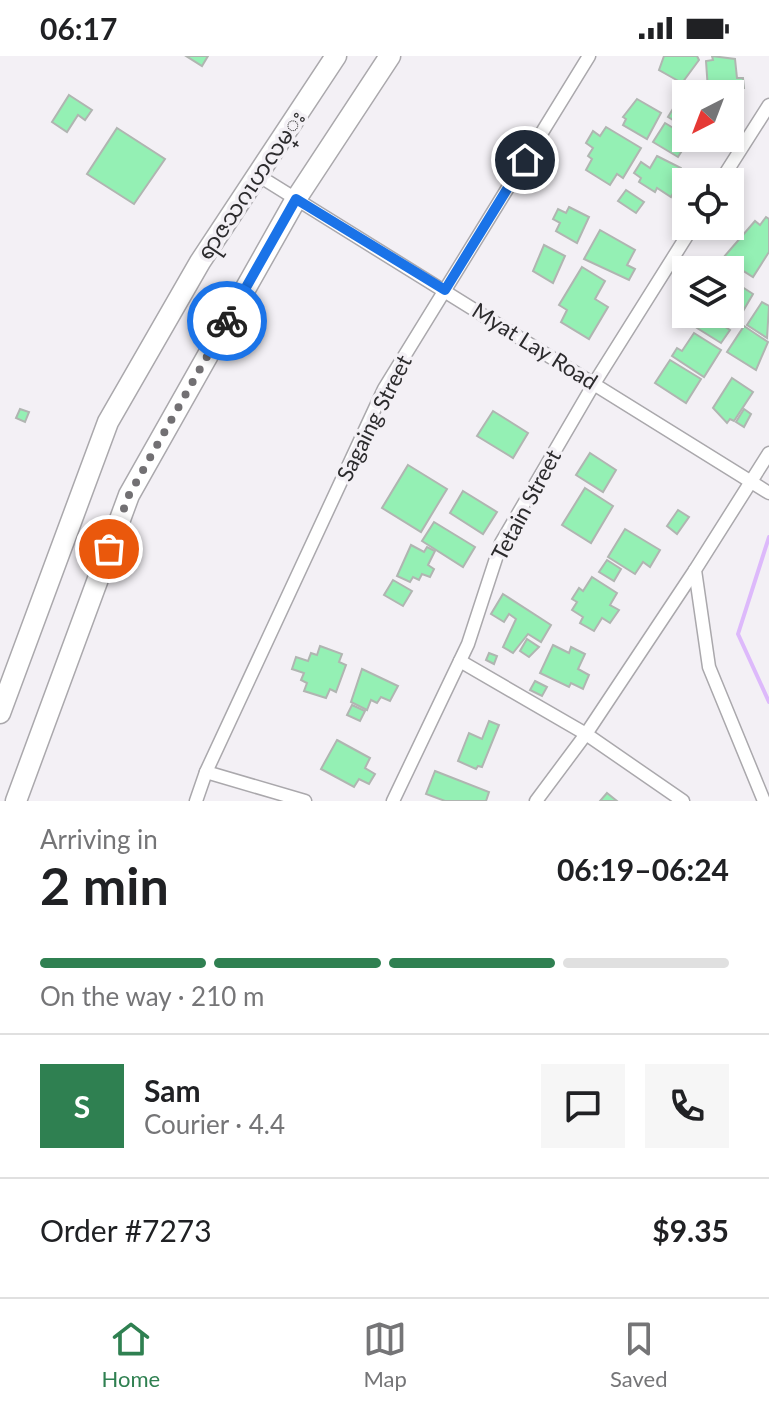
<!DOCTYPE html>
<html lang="en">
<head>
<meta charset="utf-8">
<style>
	:root { --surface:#fff; --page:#f6f6f6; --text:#202124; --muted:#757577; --line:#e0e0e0; --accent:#2f8051 }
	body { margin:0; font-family:Lato,"Noto Sans Myanmar",sans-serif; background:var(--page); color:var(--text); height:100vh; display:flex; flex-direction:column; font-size:30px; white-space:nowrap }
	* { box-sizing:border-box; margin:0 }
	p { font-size:26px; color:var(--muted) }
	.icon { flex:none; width:44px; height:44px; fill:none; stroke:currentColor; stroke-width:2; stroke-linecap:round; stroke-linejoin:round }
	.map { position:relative; height:745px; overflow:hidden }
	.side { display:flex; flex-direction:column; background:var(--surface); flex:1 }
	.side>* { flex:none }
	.needle { width:52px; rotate:222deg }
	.controls { position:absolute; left:672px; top:24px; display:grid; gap:16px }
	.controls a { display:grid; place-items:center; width:72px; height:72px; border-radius:0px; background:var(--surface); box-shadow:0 4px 12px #0003; font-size:40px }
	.pin { position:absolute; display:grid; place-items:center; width:68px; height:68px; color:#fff; margin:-34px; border:4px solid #fff; border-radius:50%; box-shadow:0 2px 8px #0007 }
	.courier { position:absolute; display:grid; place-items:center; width:80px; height:80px; margin:-40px; border:6px solid #1a73e8; border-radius:50%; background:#fff; color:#222; box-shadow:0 2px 10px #0007 }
	.head em { font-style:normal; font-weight:700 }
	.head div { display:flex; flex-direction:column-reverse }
	.head { display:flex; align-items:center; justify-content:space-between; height:136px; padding:0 40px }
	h1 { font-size:52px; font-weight:700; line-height:60px }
	.bar { display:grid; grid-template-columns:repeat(4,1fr); gap:12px 8px; align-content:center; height:96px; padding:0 40px }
	.bar i { height:10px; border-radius:6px; background:var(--line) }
	.bar .selected { background:var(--accent) }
	.bar p { grid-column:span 4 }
	.line { display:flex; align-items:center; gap:20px; padding:0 40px; border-top:2px solid var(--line) }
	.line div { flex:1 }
	.round { display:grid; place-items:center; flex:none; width:84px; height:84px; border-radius:0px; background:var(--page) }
	.status { display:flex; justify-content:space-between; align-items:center; height:56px; padding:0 40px; background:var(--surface); direction:ltr }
	.status svg { height:22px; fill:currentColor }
	.tabs { display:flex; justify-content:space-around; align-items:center; height:112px; border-top:2px solid var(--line); background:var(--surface); font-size:22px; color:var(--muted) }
	.tabs a { display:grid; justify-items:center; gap:4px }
	.tabs .selected { color:var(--accent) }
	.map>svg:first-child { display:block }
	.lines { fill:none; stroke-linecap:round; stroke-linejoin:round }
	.stream { stroke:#ddb9fb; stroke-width:4 }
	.building { fill:#94f0b4; stroke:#b0b5b1; stroke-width:2 }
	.street-casing { stroke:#aaa8ac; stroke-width:15 }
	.primary-casing { stroke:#aaa8ac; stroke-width:23 }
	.street { stroke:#fff; stroke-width:12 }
	.primary { stroke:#fff; stroke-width:20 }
	.done { stroke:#727073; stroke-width:8; stroke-dasharray:0 14.4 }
	.route { stroke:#1a73e8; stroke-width:10 }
	.labels { text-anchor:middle; stroke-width:7; stroke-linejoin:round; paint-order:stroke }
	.street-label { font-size:22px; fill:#2c2b2d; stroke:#f3f0f5 }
</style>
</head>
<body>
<div class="status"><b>06:17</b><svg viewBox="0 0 49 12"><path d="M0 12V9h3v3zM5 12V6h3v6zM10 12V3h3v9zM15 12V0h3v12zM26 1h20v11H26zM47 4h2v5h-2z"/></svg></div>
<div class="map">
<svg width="769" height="745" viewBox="0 0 769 745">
	<rect width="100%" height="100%" fill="#f3f0f5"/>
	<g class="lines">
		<!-- stream -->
		<polyline class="stream" points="769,481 738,578 769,646"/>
	</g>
	<!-- building -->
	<g class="building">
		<polygon points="186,0 208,0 202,10"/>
		<polygon points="697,0 699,4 682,27 659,14 664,0"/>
		<polygon points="712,0 735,3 737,22 743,22 744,32 708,34 706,5 713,4"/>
		<polygon points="682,38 686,40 686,72 668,61"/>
		<polygon points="69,39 92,54 85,64 78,59 67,76 52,66"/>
		<polygon points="637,43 661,57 647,83 623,69 626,63 623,61"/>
		<polygon points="665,67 690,82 678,101 653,86"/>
		<polygon points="606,71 641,92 623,122 617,118 610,129 586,114 592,103 588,100 593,92 586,87 593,75 600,80"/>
		<polygon points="117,72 165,103 134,148 87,118"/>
		<polygon points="657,100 681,112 685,118 681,124 686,127 684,140 675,134 671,141 657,132 655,136 639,126 641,122 634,117 641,106 650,112"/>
		<polygon points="626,134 644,146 636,157 618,145"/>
		<polygon points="569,151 589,161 577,187 556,175 560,167 553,163 558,153 566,157"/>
		<polygon points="766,161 769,163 769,196 753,221 723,202 755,165 760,169"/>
		<polygon points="600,174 635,194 627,209 635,213 629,224 584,203"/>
		<polygon points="544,189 565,200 553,227 533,215"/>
		<polygon points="703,204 712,209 709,214 697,213"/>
		<polygon points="582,211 605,225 595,243 608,251 589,283 561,266 567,254 559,249"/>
		<polygon points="730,223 753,238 739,262 730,256"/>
		<polygon points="762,246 769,250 767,282 747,269"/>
		<polygon points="706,259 730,274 721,287 697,272"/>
		<polygon points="744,270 768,286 756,314 727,296"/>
		<polygon points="694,277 721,294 704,321 672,300 677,292 682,295"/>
		<polygon points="670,304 701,323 686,347 655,327"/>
		<polygon points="732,322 753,336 734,365 730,363 727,367 713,352"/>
		<polygon points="20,353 29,356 25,366 16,362"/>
		<polygon points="744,353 751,358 744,371 736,366"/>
		<polygon points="493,355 528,377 513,402 477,380"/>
		<polygon points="590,397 616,414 603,436 576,419"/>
		<polygon points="408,409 447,433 421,476 382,452"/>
		<polygon points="585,432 613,450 591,487 562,469"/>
		<polygon points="463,435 497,456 483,478 450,457"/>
		<polygon points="678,454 689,461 677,478 667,470"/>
		<polygon points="434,466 475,491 463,511 422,485"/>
		<polygon points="625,473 660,494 650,511 643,506 635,518 608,501"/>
		<polygon points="411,489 424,496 427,491 435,495 428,509 434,513 430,521 422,518 419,524 413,521 410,526 397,520"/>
		<polygon points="607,504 621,513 614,525 599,516"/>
		<polygon points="592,521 617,537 610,549 619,554 610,567 602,562 594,575 580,567 583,561 572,554 577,546 572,543 579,532 583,535"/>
		<polygon points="393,524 412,535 403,550 384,539"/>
		<polygon points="503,538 551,569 541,586 528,578 513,597 503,591 516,563 509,558 504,566 491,558"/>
		<polygon points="527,583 539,591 529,601 520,595"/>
		<polygon points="553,589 569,597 571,591 585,598 578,613 589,619 583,633 571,627 569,631 540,617"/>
		<polygon points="320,590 342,598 339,606 346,609 336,636 330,633 326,642 304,635 307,627 301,624 304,617 292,613 296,601 308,605 311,597 317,599"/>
		<polygon points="489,597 497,600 494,608 486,604"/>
		<polygon points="362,613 398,630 390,645 381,641 377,647 371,644 367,654 351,646"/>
		<polygon points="535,625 547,631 542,640 530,634"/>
		<polygon points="352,649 365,655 360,665 347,659"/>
		<polygon points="489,665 499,669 482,711 478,710 476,713 458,705 469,677 482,683"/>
		<polygon points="337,684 370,702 365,712 375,718 369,728 359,723 354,731 321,713"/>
		<polygon points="435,715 489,736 486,745 445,745 426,738"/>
		<polygon points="607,737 617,745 600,745"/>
	</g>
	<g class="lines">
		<!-- street casing -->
		<g class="street-casing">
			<g id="street">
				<polyline points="259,120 769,437"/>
				<polyline points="720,126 769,49"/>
				<polyline points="460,605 586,678 683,745"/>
				<polyline points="206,716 305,745"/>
				<polyline points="196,745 206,716 384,333 589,0"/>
				<polyline points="393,745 468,588 501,487 595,326 693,170"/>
				<polyline points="536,745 586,678 695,514"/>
				<polyline points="764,745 709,611 695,514 769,397"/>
			</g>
		</g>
		<!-- primary casing -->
		<g class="primary-casing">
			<g id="primary">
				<polyline points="0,657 108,366 200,206 336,0"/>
				<polyline points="16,745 129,439 296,143 390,0"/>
			</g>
		</g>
		<!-- street -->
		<use href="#street" class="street"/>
		<!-- primary -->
		<use href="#primary" class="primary"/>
	</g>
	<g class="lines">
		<!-- done -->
		<polyline class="done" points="109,493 129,439 227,265"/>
		<!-- route -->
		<polyline class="route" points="227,265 296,143 445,234 525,104"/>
	</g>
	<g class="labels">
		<!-- street labels -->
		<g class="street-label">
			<text transform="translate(251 129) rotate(-56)" y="8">ရာဇသဂၤဟလမ္း</text>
			<text transform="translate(535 290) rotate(32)" y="8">Myat Lay Road</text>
			<text transform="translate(374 362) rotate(-63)" y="8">Sagaing Street</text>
			<text transform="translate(526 449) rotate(-62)" y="8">Tetain Street</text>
		</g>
	</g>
</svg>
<div class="controls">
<a><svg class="needle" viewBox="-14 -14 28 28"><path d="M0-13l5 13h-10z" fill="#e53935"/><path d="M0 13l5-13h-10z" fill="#757577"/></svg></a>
<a><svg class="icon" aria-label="locate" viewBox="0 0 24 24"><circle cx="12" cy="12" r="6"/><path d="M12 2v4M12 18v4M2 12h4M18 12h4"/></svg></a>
<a><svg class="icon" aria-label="layers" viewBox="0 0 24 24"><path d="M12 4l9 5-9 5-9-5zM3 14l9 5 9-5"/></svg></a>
</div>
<div class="pin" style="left:109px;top:493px;background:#ea580c"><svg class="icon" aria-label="bag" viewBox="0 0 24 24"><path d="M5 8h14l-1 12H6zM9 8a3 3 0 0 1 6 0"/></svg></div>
<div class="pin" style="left:525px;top:104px;background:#1f2937"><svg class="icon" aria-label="home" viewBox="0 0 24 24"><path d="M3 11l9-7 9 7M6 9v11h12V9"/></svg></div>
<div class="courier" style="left:227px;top:265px"><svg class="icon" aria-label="bike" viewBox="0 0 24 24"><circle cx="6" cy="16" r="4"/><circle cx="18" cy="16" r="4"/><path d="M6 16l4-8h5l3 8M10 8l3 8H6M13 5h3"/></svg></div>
</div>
<section class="side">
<div class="head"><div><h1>2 min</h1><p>Arriving in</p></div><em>06:19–06:24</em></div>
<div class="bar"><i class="selected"></i><i class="selected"></i><i class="selected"></i><i></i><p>On the way · 210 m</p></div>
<div class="line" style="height:144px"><b class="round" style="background:var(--accent);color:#fff">S</b><div><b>Sam</b><p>Courier · 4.4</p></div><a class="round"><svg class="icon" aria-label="chat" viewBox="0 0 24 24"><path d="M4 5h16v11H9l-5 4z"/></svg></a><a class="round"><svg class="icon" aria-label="phone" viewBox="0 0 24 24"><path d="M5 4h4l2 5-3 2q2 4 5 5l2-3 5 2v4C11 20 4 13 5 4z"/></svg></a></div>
<div class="line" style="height:104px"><div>Order #7273</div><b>$9.35</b></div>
</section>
<nav class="tabs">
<a class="selected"><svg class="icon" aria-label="home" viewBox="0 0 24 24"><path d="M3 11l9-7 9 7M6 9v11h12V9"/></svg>Home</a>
<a><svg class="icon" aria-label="map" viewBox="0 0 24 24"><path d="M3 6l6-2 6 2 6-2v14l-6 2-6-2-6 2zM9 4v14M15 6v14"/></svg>Map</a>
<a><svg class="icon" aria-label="saved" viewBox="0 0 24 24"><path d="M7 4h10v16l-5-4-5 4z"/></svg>Saved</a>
</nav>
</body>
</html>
